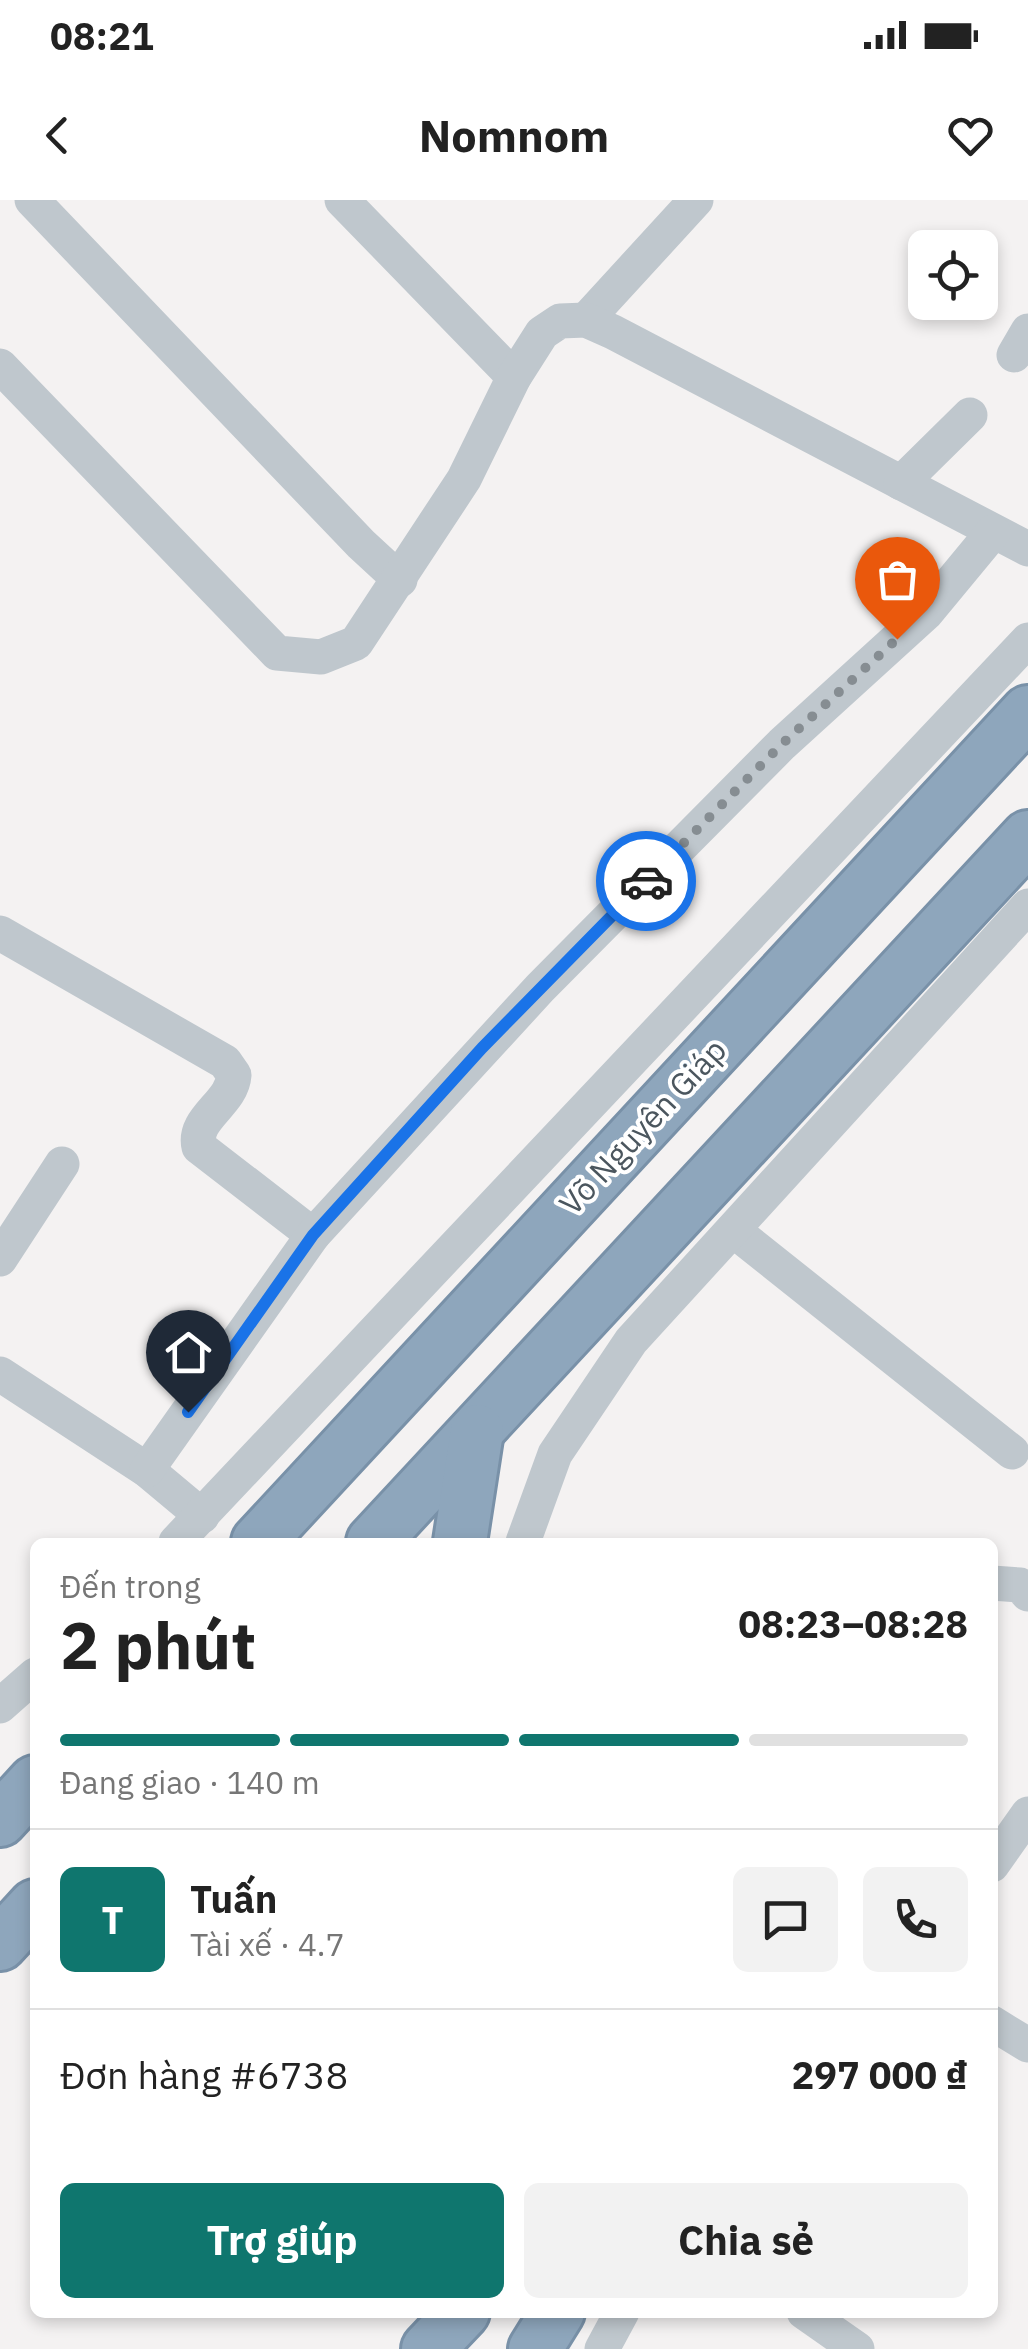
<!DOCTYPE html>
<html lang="vi">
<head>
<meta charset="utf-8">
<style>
	:root { --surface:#fff; --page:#f2f2f2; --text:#222; --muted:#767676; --line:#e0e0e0; --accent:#0f766e }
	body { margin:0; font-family:"IBM Plex Sans",sans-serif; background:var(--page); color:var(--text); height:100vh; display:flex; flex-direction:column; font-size:38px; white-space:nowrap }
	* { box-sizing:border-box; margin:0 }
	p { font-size:32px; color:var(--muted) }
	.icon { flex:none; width:55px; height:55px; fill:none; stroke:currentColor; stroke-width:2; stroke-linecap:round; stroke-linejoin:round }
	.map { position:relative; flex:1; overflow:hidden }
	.details { position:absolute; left:30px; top:1338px; width:968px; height:780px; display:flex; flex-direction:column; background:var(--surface); border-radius:15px; box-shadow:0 5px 15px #0003 }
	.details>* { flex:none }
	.tools { position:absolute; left:908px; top:30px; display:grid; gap:20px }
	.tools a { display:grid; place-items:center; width:90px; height:90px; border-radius:15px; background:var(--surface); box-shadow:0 5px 15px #0003; font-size:50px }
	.pin { position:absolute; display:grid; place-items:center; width:85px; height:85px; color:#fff; margin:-102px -42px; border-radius:50% 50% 50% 0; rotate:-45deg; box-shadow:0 0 10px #0007 }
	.pin .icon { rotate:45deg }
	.courier { position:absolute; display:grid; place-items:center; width:100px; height:100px; margin:-50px; border:8px solid #1a73e8; border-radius:50%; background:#fff; color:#222; box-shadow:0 2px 12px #0007 }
	.overview em { font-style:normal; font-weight:700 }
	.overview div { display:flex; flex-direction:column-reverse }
	.overview { display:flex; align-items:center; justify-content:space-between; height:170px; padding:0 30px }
	h1 { font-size:65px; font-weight:700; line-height:75px }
	.bar { display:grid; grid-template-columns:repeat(4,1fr); gap:15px 10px; align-content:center; height:120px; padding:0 30px }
	.bar i { height:12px; border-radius:8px; background:var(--line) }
	.bar .current { background:var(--accent) }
	.bar p { grid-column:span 4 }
	.line { display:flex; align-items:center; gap:25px; padding:0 30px; border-top:2px solid var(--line) }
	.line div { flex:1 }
	.round { display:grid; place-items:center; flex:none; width:105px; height:105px; border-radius:15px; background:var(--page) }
	.primary-button { display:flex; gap:20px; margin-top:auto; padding:20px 30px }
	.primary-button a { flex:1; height:115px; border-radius:15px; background:var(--accent); color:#fff; font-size:40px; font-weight:700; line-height:115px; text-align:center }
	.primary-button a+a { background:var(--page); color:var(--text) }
	.status { display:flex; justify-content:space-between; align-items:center; height:70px; padding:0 50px; background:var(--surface); direction:ltr }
	.status svg { height:28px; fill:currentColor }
	header { display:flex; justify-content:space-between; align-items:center; height:130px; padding:0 30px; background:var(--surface); font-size:45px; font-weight:700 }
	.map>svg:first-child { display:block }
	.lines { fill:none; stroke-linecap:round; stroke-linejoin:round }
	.highway-casing { stroke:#7991a8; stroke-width:58 }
	.minor { stroke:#bfc7cd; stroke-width:35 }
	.highway { stroke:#8ea6bc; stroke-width:52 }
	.done { stroke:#868d92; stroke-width:10; stroke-dasharray:0 18 }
	.route { stroke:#1a73e8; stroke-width:12 }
	.labels { text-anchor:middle; stroke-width:8; stroke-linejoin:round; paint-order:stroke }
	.street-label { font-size:32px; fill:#4b565e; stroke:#fff }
</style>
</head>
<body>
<div class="status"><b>08:21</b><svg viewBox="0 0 49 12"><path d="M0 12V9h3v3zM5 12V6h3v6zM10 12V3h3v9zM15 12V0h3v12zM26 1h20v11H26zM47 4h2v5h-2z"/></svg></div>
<header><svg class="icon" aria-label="back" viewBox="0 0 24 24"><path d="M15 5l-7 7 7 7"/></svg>Nomnom<svg class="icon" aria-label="heart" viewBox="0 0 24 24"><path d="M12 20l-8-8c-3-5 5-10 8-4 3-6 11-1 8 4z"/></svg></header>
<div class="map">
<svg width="1028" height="2149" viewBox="0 0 1028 2149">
	<rect width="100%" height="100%" fill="#f4f2f2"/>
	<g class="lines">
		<!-- highway casing -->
		<g class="highway-casing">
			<g id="highway">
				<polyline points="258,1342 1028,512"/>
				<polyline points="373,1342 1028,637"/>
				<polyline points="460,1342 477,1231"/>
				<polyline points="0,1620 35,1582"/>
				<polyline points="0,1744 35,1706"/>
				<polyline points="428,2149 463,2112"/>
				<polyline points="535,2149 558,2112"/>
			</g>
		</g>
		<!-- minor -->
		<g class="minor">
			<polyline points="32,0 361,344 400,380"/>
			<polyline points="342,0 514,177"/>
			<polyline points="586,120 696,0"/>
			<polyline points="1014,155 1028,131"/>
			<polyline points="0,166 277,453 321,457 356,443 464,279 514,177 542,133 560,121 586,120 613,132 1028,349"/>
			<polyline points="901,283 970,215"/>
			<path d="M0,733L225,862L234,875C232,904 192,918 199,947L313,1035"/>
			<polyline points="733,1030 1012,1252"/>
			<polyline points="0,1059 62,964"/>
			<polyline points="0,1174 147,1270 202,1316"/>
			<polyline points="147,1270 313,1035 540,788 782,544 926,413 993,332"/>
			<polyline points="176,1342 1028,440"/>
			<polyline points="523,1342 555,1254 631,1141 1028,706"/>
			<polyline points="992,1383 1020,1385 1028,1394"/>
			<polyline points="0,1506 35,1475"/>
			<polyline points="992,1665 1028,1614"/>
			<polyline points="992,1823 1028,1845"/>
			<polyline points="804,2112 857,2149"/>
			<polyline points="602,2149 622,2112"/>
		</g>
		<!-- highway -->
		<use href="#highway" class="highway"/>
	</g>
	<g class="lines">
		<!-- done -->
		<polyline class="done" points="646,681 782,544 897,439"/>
		<!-- route -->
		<polyline class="route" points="188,1212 313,1035 482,848 646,681"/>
	</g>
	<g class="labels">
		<!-- street labels -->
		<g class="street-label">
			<text transform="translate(643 927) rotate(-47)" y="11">Võ Nguyên Giáp</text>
		</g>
	</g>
</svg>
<div class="tools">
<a><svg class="icon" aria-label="locate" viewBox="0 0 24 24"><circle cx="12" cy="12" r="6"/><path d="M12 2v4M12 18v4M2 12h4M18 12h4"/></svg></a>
</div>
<div class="pin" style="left:897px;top:439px;background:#ea580c"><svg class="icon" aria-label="bag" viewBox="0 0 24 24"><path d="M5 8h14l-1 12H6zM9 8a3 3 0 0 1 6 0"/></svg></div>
<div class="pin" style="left:188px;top:1212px;background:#1f2937"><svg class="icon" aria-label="home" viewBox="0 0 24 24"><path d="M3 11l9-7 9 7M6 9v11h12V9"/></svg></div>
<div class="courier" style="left:646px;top:681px"><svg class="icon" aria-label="car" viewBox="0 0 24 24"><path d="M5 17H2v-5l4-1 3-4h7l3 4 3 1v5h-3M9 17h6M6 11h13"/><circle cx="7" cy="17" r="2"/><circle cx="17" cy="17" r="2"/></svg></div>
<section class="details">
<div class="overview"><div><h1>2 phút</h1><p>Đến trong</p></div><em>08:23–08:28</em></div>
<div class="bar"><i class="current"></i><i class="current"></i><i class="current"></i><i></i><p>Đang giao · 140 m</p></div>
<div class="line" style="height:180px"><b class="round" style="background:var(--accent);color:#fff">T</b><div><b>Tuấn</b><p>Tài xế · 4.7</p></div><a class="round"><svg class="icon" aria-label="chat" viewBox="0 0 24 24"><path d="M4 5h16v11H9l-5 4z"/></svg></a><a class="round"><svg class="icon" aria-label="phone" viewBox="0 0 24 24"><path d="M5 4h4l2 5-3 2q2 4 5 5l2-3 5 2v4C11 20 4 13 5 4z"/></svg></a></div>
<div class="line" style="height:130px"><div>Đơn hàng #6738</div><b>297 000 ₫</b></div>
<div class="primary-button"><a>Trợ giúp</a><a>Chia sẻ</a></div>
</section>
</div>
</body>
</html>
